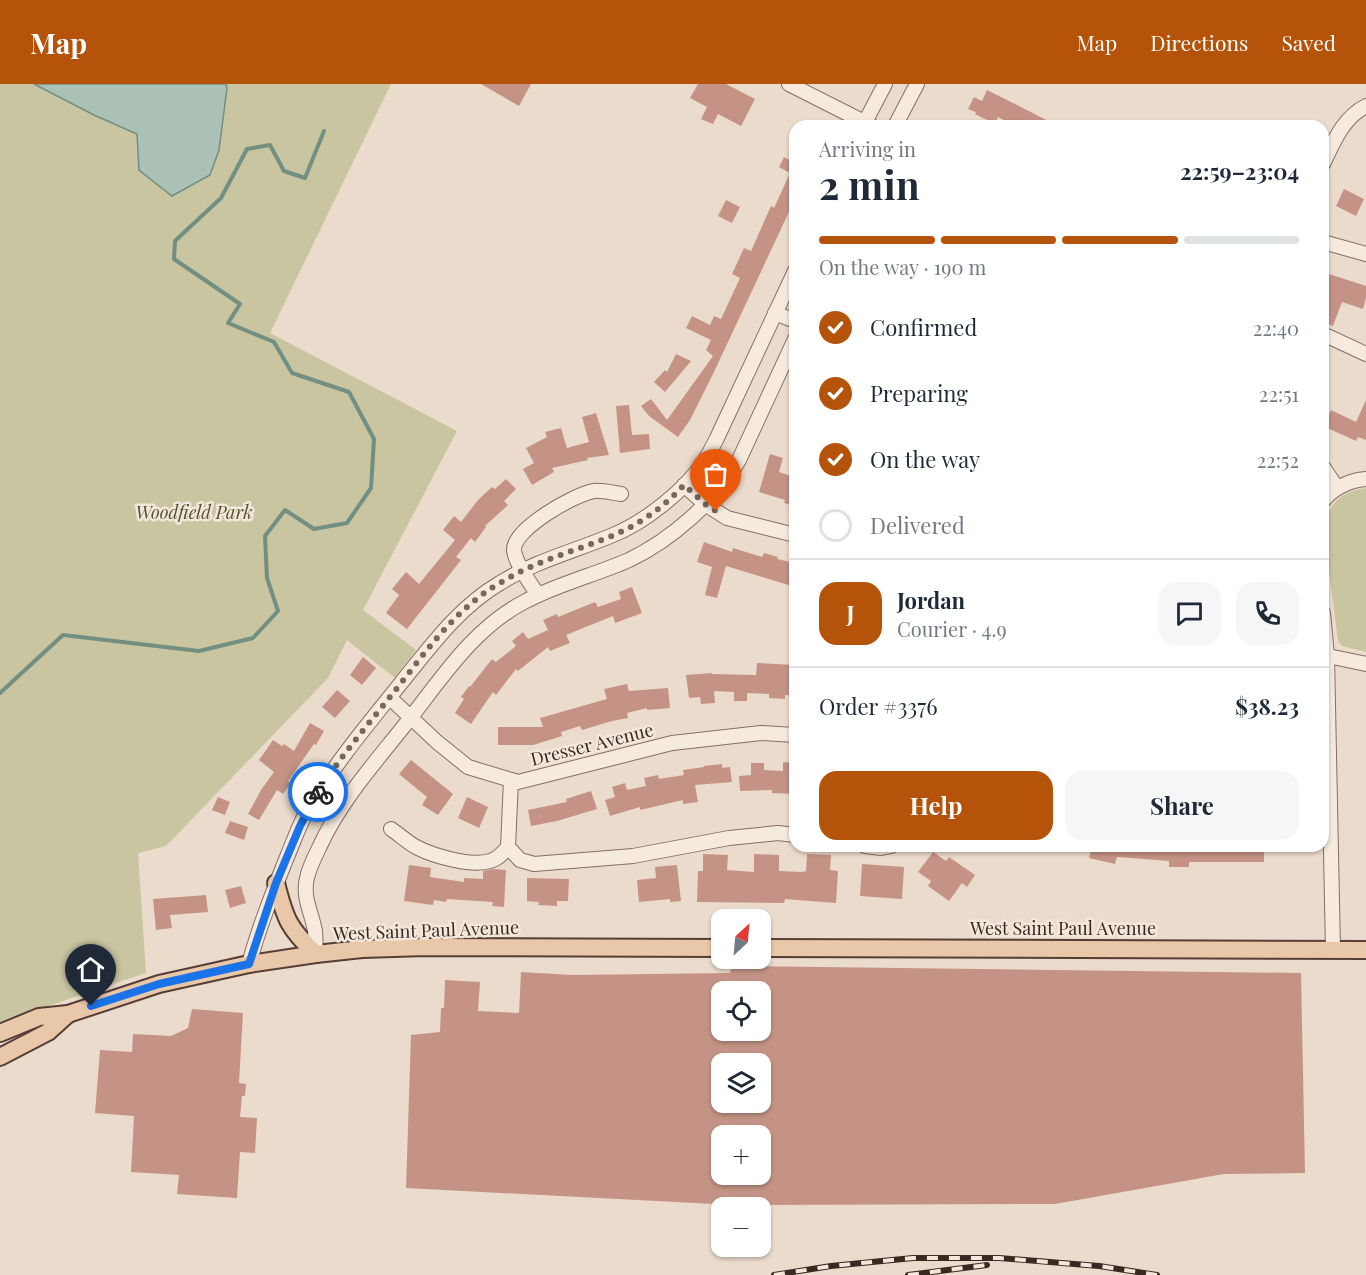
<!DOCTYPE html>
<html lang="en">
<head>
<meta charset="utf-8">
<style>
	:root { --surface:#fff; --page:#f6f6f7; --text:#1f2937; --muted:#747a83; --line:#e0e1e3; --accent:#b45309 }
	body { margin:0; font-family:"Playfair Display",serif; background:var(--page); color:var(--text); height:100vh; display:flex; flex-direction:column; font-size:22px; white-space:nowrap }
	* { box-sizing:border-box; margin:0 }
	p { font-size:20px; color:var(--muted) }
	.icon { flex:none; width:33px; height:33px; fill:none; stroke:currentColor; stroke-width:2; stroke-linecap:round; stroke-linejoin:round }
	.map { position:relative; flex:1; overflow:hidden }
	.drawer { position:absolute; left:789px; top:36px; width:540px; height:732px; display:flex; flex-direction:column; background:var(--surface); border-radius:18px; box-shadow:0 2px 4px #0004 }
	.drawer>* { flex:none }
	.needle { width:39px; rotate:26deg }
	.controls { position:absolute; left:711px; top:825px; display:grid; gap:12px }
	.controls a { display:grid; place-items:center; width:60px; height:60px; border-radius:12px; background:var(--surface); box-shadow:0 2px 4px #0004; font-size:30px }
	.pin { position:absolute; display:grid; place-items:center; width:51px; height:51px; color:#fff; margin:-62px -26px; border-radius:50% 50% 50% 0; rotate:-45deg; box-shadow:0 0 6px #0007 }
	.pin .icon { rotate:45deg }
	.courier { position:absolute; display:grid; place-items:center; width:60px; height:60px; margin:-30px; border:4px solid #1a73e8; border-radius:50%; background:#fff; color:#222; box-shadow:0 2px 8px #0007 }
	.overview em { font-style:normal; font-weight:700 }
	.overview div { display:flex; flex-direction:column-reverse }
	.overview { display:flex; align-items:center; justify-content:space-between; height:102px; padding:0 30px }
	h1 { font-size:39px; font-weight:700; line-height:45px }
	.bar { display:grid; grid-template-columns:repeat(4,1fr); gap:9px 6px; align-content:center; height:72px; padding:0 30px }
	.bar i { height:8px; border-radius:4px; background:var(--line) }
	.bar .selected { background:var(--accent) }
	.bar p { grid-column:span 4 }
	.line { display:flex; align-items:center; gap:15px; padding:0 30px; border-top:2px solid var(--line) }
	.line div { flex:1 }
	.round { display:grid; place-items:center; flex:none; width:63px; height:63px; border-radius:18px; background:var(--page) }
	ol { padding:0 30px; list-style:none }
	li { display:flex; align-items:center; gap:18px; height:66px }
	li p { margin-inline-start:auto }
	li .icon { padding:6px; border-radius:50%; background:var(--accent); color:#fff; stroke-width:4 }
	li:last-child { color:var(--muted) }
	li i { width:33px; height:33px; border:3px solid var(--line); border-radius:50% }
	.cta { display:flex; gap:12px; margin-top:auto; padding:12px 30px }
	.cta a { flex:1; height:69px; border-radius:18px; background:var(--accent); color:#fff; font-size:24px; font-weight:700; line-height:69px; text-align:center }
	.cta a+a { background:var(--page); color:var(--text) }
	header { display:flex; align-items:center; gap:36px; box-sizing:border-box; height:84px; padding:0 30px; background:var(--accent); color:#fff }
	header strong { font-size:28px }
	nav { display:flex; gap:33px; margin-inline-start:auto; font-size:21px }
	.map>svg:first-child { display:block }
	.green { fill:#c9c5a1 }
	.water { fill:#acc1b6; stroke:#738f82; stroke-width:1.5 }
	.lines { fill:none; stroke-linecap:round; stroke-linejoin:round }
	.stream { stroke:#738f82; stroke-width:4 }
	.building { fill:#c59386; fill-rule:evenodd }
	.minor-casing { stroke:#876d62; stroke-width:16 }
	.major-casing { stroke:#563d35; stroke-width:20 }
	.minor { stroke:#f6eadf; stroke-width:14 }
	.major { stroke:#e9c7a9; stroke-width:16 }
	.rail-casing { stroke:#392923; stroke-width:6 }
	.rail { stroke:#f3e7db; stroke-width:4; stroke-dasharray:11; stroke-linecap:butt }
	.done { stroke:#77675e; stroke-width:6; stroke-dasharray:0 10.8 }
	.route { stroke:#1a73e8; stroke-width:8 }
	.labels { text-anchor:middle; stroke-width:5; stroke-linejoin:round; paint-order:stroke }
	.park-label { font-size:18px; font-style:italic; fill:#52542c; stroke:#f3e7db }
	.street-label { font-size:18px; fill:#392923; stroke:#f3e7db }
</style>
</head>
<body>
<header>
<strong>Map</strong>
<nav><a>Map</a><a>Directions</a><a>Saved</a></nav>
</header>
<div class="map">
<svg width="1366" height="1191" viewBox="0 0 1366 1191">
	<rect width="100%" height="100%" fill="#ebdbcc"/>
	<!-- green -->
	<g class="green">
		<polygon points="0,0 391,0 270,249 457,347 363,526 416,566 395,594 347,556 328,594 166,762 138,769 146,889 30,928 0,940"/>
		<path d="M1366,404V568L1342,562L1338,557L1324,447C1328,420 1339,408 1366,404Z"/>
	</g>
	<!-- water -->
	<polygon class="water" points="34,0 226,0 227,4 219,66 210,91 172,112 139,86 137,50 94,31"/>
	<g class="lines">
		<!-- stream -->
		<polyline class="stream" points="0,609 63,551 199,567 253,554 278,527 267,494 265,452 285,426 314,445 347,439 371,404 374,355 349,308 292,289 274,258 228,239 240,220 174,175 175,157 221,114 247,65 270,61 284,87 305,94 324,47"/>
	</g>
	<!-- building -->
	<g class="building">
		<polygon points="481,0 531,0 519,22"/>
		<polygon points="698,0 726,0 755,15 741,42 718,30 713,40 701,35 707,23 690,14"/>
		<polygon points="987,6 1017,21 1058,42 1015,42 998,33 995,40 975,30 976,28 968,25 974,13 982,17"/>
		<polygon points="784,73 795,79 795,115 713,290 690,336 678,353 649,332 641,322 651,315 667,336 713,272 706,266 711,256 686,244 692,232 710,241 714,232 721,235 740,194 732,190 744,164 751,167 771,122 774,124 790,89 779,83"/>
		<polygon points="1344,105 1364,115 1356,132 1336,122"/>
		<polygon points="726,116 740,123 732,139 718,132"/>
		<polygon points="1323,188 1366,202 1366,214 1363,225 1342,218 1333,242 1323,239 1323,229 1328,217 1323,216"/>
		<polygon points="676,270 691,277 665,308 654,298 665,286 667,288"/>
		<polygon points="1366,316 1366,356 1358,353 1356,357 1323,342 1331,326 1356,338"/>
		<polygon points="629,321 632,351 649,350 650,365 620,369 616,322"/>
		<polygon points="596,329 609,371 587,374 588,376 552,384 554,388 532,401 523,385 534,379 526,364 547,353 545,348 561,344 567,364 589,358 582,333"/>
		<polygon points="770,370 783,374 779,388 791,392 792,390 795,391 795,422 784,419 785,416 759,408"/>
		<polygon points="506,395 516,405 504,417 508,421 485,442 486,443 475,458 471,454 456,473 461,476 407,545 386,529 399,511 392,505 406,488 419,500 455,456 443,446 454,432 461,438 478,416 492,403 495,405"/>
		<polygon points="704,458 732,468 733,464 762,473 764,469 778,473 777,475 795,479 795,503 726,482 717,514 705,511 712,483 697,478"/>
		<polygon points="632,503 642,529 615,539 613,532 566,551 570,559 550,567 548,563 518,587 516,585 496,611 493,608 471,640 455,629 464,615 461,613 469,602 470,603 492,575 496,578 516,562 512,557 523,548 528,555 548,546 543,536 557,530 558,533 595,518 598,523 621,515 619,508"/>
		<polygon points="363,573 376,584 362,601 350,591"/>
		<polygon points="757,579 795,581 795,612 785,611 785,615 769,614 769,610 747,609 747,617 734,617 734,608 714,607 715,619 701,620 700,613 689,614 686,591 712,589 712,590 756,591"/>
		<polygon points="627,600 629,607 668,604 670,624 647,626 647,624 627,629 628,634 612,637 582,646 580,642 561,648 562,652 533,661 498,661 498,643 543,643 540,634 607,615 604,605"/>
		<polygon points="337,606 350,617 335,634 322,623"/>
		<polygon points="310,639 324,647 316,661 314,660 288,697 291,699 283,710 277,706 259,736 248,730 261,706 274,688 259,676 273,656 282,662 284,660 294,667"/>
		<polygon points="411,676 453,710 438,731 422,721 427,713 399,690"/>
		<polygon points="783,678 795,679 795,710 772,709 772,706 740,707 739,692 751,691 751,679 764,679 764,686 783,687"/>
		<polygon points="722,680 722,684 730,683 732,698 695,701 698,718 683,720 683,716 640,726 640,723 610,732 605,716 615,713 612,703 625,699 627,706 646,702 644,694 658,691 659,695 684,691 683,686 704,683 704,682"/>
		<polygon points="591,707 597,725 557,737 531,742 528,726 567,718 566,715"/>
		<polygon points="218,713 230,718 225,731 212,726"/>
		<polygon points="467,713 488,723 479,744 458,734"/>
		<polygon points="230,737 248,743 244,756 225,749"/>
		<polygon points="1092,762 1264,763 1264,778 1189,778 1189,783 1169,783 1169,777 1117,773 1115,780 1089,774"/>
		<polygon points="933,768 946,777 949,773 975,791 967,803 962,799 949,817 928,802 931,797 918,788"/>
		<polygon points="703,770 728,771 727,786 754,788 754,770 779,771 779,787 802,788 806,787 807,770 831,771 830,786 838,787 836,819 785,815 784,819 697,818 698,787 703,787"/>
		<polygon points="862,780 904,783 902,815 860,812"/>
		<polygon points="409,781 431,784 430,793 464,798 464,794 483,795 483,787 493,785 506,786 504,823 492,822 493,818 447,815 446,818 434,816 433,821 404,817"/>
		<polygon points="677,781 681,817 670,818 670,815 639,818 637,796 656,794 655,783"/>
		<polygon points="527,794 569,795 568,817 557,817 557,822 538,821 539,818 527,817"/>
		<polygon points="241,802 246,819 230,824 225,806"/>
		<polygon points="206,811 208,828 170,831 172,844 156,846 153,815"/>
		<path d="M732,882L1301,889L1305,1089L1224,1090L1055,1120L733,1121L406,1104L411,951L440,948L441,924H444L445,896L480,898L478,927L519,929L521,888L573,891L730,889ZM722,908H760V946H722ZM722,980H760V1018H722ZM722,1052H760V1090H722Z"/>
		<polygon points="192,925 243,929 239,999 246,1000 245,1012 242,1012 240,1033 257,1034 255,1069 240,1068 237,1114 177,1110 179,1091 131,1088 134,1032 95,1029 100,966 132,968 133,950 171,952 188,944"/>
	</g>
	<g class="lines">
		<!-- minor casing -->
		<g class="minor-casing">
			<g id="minor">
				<polyline points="789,0 872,42"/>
				<polyline points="863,42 885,0"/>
				<polyline points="895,42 917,0"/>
				<path d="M1323,80C1334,57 1343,34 1366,22"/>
				<polyline points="1323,158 1366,170"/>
				<polyline points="775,229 795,237"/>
				<polyline points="1323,250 1366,270"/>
				<polyline points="1323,383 1337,404"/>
				<polyline points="684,401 705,420 727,434 795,451"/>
				<path d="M1323,417C1333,404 1350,396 1366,395"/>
				<path d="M538,511C531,500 515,479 514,466C513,445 575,410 594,407C602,406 613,409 621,410"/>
				<polyline points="1323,529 1327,572 1333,866"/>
				<polyline points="1323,571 1366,580"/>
				<polyline points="390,614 437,658 468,683 518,698 672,659 761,649 795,651"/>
				<path d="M391,745C400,751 408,759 418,764C434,772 472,783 490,777C498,775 503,769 508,763L511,696"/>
				<polyline points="865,762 881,764 891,762"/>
				<polyline points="508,763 520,776 534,780 633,772 729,754 778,749 795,751"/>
				<path d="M316,870C315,863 316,855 315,847C312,829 302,813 307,794C309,784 314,774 319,764C339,719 373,681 404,642C440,597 472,545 524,518C557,500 595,491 629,476C671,456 717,416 739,376L795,255"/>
				<path d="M249,880C259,843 273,808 287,773C294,756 300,739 309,723C336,678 369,639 401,599C431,562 459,523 500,499C535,477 575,467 613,451C645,438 684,407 704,378C709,370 713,362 717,354L795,187"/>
			</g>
		</g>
		<!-- major casing -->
		<g class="major-casing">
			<g id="major">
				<path d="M276,799C285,835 289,845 316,870"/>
				<polyline points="760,864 1366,866"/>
				<polyline points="0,949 39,933 68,930 159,900 249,880 316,870 362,865 426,863 722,864"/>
				<polyline points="0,973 48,948 68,930"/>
			</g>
		</g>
		<!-- minor -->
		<use href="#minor" class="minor"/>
		<!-- major -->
		<use href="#major" class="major"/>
		<!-- rail casing -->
		<g class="rail-casing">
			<g id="rail">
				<polyline points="774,1191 831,1182 913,1174 999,1174 1099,1182 1157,1191"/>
				<polyline points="908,1191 987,1181"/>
			</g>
		</g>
		<!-- rail -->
		<use href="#rail" class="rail"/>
	</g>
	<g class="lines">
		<!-- done -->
		<path class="done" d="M318,708C339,675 365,644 390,613C423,572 453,526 500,499C535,477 576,467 614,451C640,440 665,422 684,401L705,420L716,427"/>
		<!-- route -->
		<polyline class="route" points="91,922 159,900 249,880 276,799 300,742 318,708"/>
	</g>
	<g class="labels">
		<!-- park labels -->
		<g class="park-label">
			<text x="194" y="435">Woodfield Park</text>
		</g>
		<!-- street labels -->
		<g class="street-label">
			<text transform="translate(592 661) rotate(-14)" y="6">Dresser Avenue</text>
			<text x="1063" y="851">West Saint Paul Avenue</text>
			<text transform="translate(426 847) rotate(-2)" y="6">West Saint Paul Avenue</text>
		</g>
	</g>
</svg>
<div class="controls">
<a><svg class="needle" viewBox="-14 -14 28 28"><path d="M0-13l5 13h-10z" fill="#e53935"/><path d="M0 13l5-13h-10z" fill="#747a83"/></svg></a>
<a><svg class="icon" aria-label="locate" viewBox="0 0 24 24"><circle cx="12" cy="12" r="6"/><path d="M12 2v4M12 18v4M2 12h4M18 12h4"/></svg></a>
<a><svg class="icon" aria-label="layers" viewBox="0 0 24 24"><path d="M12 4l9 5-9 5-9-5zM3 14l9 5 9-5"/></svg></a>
<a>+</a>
<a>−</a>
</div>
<div class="pin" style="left:716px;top:427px;background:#ea580c"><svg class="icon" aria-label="bag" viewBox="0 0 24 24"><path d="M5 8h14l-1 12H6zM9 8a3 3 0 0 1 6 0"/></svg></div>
<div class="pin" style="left:91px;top:922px;background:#1f2937"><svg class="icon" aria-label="home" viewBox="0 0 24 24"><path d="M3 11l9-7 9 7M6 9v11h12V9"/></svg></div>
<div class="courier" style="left:318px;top:708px"><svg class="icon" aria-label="bike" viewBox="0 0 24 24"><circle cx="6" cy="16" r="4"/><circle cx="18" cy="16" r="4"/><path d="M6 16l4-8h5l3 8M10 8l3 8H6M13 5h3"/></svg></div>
<section class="drawer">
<div class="overview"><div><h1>2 min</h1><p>Arriving in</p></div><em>22:59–23:04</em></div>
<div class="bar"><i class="selected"></i><i class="selected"></i><i class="selected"></i><i></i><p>On the way · 190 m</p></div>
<ol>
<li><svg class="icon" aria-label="check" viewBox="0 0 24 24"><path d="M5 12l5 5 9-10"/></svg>Confirmed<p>22:40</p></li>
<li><svg class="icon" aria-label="check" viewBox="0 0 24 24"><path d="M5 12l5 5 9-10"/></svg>Preparing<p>22:51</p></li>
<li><svg class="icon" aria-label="check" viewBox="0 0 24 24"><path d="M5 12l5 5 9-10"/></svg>On the way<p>22:52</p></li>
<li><i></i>Delivered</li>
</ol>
<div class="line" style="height:108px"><b class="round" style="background:var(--accent);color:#fff">J</b><div><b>Jordan</b><p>Courier · 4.9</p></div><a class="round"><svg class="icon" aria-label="chat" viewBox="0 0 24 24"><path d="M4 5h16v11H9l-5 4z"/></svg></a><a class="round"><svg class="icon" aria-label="phone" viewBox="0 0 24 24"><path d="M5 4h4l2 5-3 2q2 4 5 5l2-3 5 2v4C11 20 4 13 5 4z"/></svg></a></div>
<div class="line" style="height:78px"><div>Order #3376</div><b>$38.23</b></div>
<div class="cta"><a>Help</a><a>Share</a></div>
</section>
</div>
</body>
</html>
